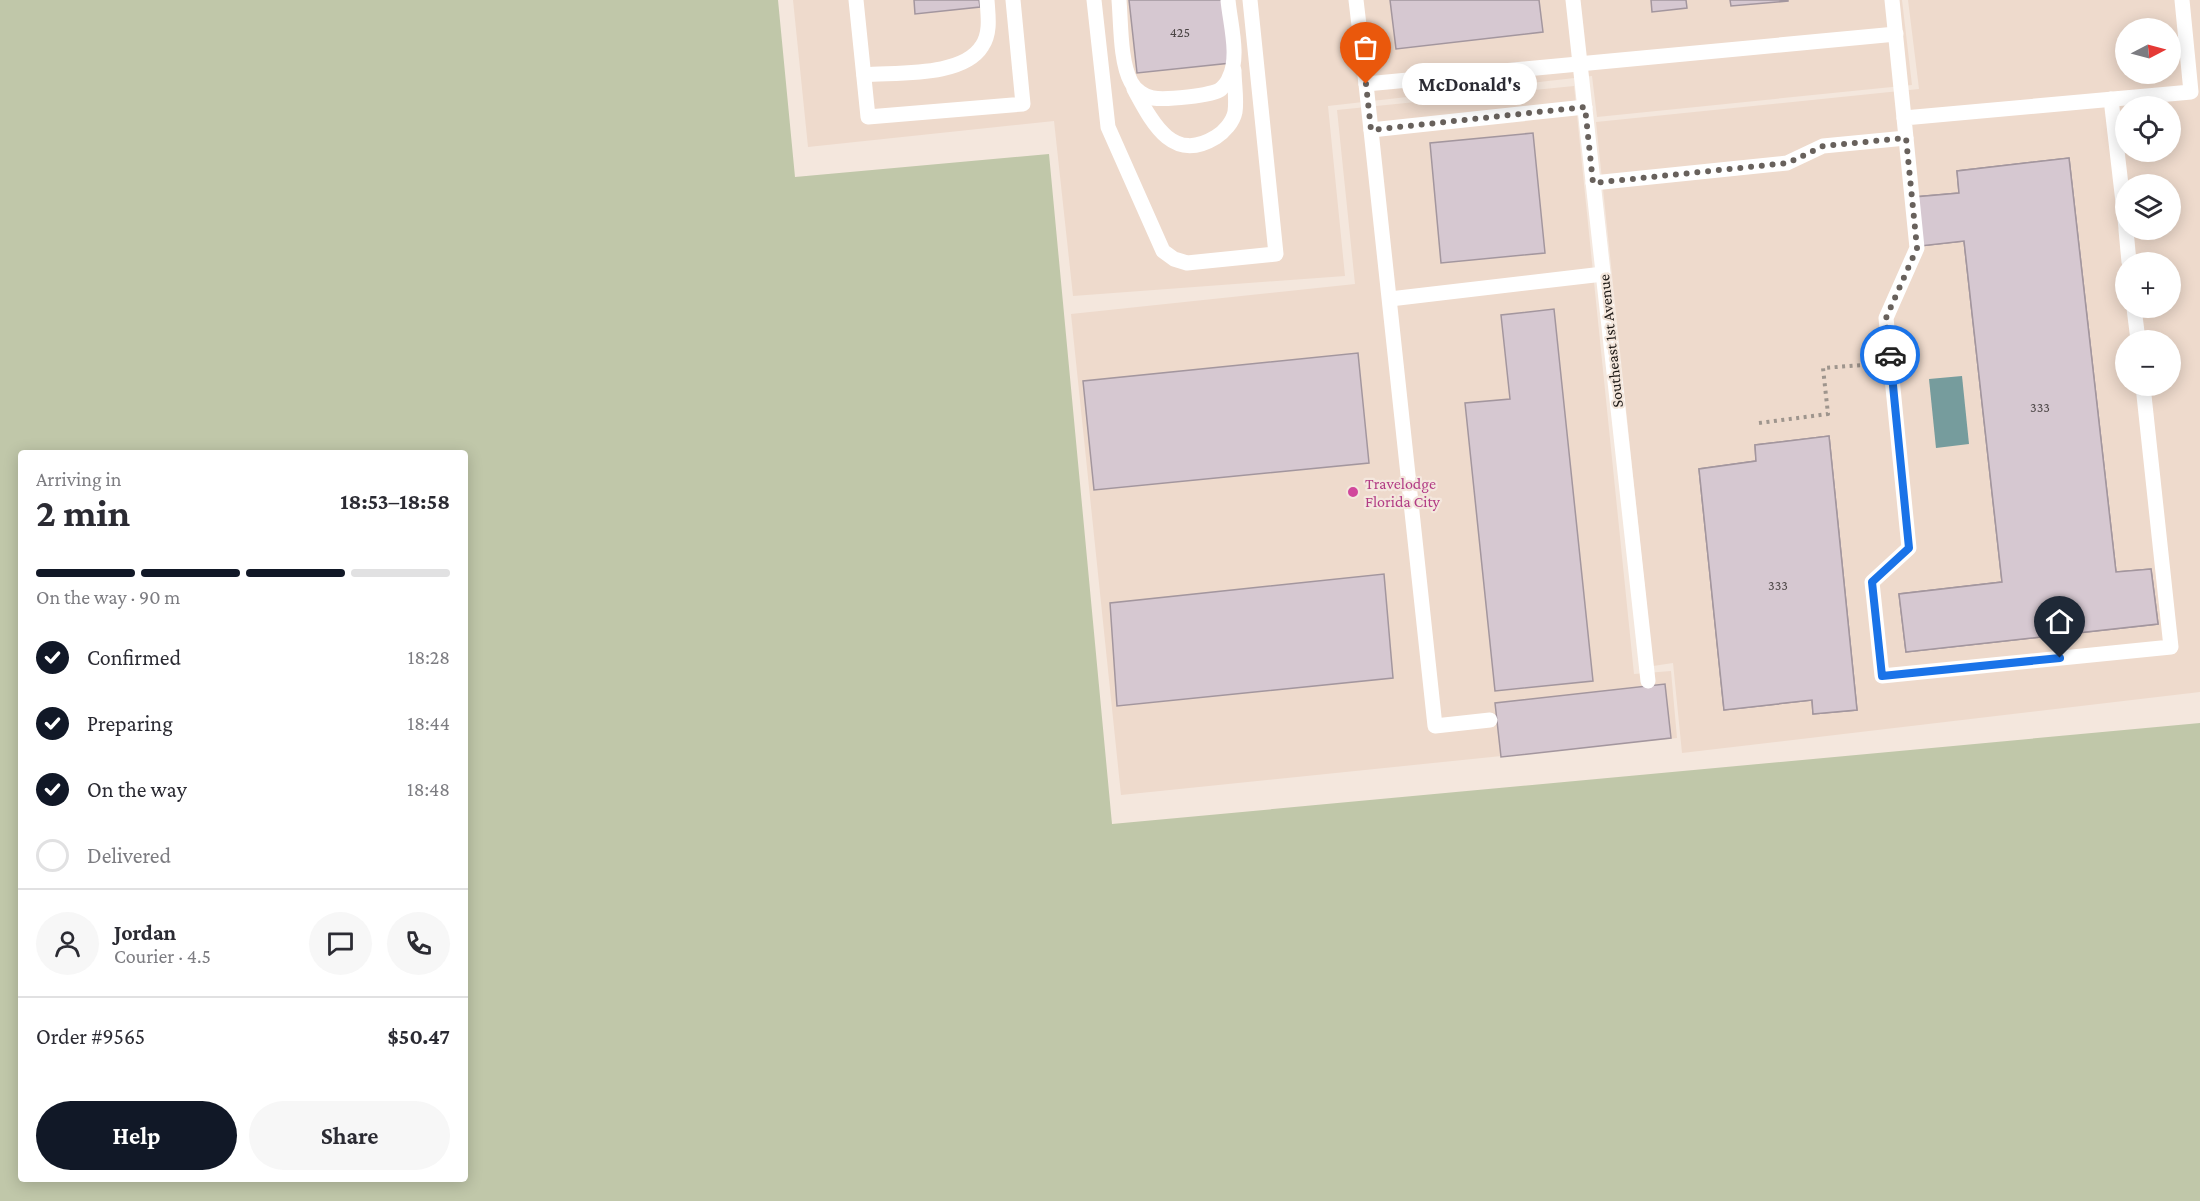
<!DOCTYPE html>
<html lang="en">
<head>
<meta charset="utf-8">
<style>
	:root { --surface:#fff; --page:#f7f7f7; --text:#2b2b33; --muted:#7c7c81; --line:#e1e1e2; --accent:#111827 }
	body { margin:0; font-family:"Crimson Pro",serif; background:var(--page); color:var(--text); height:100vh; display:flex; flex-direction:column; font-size:22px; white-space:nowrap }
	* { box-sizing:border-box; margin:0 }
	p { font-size:20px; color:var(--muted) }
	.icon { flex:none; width:33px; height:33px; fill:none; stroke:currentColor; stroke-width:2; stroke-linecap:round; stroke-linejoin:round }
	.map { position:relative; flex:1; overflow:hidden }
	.panel { position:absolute; left:18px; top:450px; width:450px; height:732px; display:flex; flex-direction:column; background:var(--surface); border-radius:6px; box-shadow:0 3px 15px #0003 }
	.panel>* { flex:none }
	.needle { width:39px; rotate:84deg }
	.buttons { position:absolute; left:2115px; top:18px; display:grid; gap:12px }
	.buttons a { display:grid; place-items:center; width:66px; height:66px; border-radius:50%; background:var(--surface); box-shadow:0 3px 15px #0003; font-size:30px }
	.pin { position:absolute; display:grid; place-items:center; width:51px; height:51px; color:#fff; margin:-62px -26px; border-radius:50% 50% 50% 0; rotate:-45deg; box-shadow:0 0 6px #0007 }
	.pin .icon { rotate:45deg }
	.courier { position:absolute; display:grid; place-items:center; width:60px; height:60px; margin:-30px; border:4px solid #1a73e8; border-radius:50%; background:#fff; color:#222; box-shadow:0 2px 8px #0007 }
	.bubble { position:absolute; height:42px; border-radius:21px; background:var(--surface); box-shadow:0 3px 15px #0003; font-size:20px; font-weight:700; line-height:42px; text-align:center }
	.overview em { font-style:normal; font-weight:700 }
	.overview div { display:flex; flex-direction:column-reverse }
	.overview { display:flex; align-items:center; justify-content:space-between; height:102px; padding:0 18px }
	h1 { font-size:39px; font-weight:700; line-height:45px }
	.bar { display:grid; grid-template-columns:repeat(4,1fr); gap:9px 6px; align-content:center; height:72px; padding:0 18px }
	.bar i { height:8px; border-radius:4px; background:var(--line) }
	.bar .active { background:var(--accent) }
	.bar p { grid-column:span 4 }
	.line { display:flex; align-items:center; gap:15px; padding:0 18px; border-top:2px solid var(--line) }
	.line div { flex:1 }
	.round { display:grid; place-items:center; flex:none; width:63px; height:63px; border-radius:32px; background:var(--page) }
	ol { padding:0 18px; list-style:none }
	li { display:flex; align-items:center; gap:18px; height:66px }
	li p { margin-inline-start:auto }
	li .icon { padding:6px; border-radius:50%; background:var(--accent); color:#fff; stroke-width:4 }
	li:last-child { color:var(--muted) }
	li i { width:33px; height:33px; border:3px solid var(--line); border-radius:50% }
	.primary-button { display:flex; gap:12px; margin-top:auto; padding:12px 18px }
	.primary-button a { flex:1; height:69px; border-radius:36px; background:var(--accent); color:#fff; font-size:24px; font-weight:700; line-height:69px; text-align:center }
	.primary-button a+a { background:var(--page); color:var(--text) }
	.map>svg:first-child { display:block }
	.built { fill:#eedacc; fill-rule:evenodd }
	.green { fill:#c0c7a9; fill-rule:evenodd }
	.water { fill:#769c9d }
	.building { fill:#d6c8d1; stroke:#a3969e; stroke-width:1.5 }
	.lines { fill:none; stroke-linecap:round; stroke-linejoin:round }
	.path { stroke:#9e958d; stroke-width:4; stroke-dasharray:3 4.5; stroke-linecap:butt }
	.service { stroke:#fff; stroke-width:15 }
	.done { stroke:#68615c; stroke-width:6; stroke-dasharray:0 10.8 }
	.route { stroke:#1a73e8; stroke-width:8 }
	.hotel-dot { fill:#d1479c; stroke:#f4e7dd; stroke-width:2 }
	.labels { text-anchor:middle; stroke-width:4.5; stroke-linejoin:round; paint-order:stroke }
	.number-label { font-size:14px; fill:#4b4545 }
	.street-label { font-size:16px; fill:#1d1916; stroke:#f4e7dd }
	.hotel-label { font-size:16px; fill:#b23c85; stroke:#f4e7dd; text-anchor:start }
</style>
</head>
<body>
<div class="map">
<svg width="2200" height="1201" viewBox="0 0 2200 1201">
	<rect width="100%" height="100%" fill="#f4e7dd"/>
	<!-- built -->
	<g class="built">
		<polygon points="793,0 1902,0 1912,85 1597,117 1592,76 1328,106 1345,276 1073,296 1054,121 808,147"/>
		<path d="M1908,0H2200V692L1682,753L1673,663L1653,666L1596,122L1919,89ZM2126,28H2170V74H2126ZM2126,106H2170V152H2126ZM2126,184H2170V230H2126ZM2126,262H2170V308H2126ZM2126,340H2170V386H2126Z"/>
		<polygon points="1574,86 1634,674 1671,671 1677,738 1121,795 1071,314 1355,284 1337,110"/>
	</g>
	<!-- green -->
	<path class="green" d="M0,0H778L795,177L1049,154L1112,824L2200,723V1201H0ZM21,453H465V1179H21Z"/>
	<!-- water -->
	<polygon class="water" points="1962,376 1969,444 1936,448 1929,379"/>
	<!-- building -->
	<g class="building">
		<polygon points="914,0 979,0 980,7 915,14"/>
		<polygon points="1129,0 1224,0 1231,63 1137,73"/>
		<polygon points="1390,0 1539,0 1543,32 1396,49"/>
		<polygon points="1651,0 1686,0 1687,8 1652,12"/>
		<polygon points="1730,0 1788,0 1788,1 1731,6"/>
		<polygon points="1533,133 1545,253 1441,263 1430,143"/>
		<polygon points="2069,158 2116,572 2151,569 2158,624 1906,652 1899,594 2002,582 1964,241 1920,246 1914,197 1959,193 1957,171"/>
		<polygon points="2069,158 2116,572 2151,569 2158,624 1906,652 1899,594 2002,582 1964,241 1920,246 1914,197 1959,193 1957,171"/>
		<polygon points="1554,309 1593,681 1495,691 1465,403 1510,399 1501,315"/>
		<polygon points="1358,353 1369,463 1094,490 1083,381"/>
		<polygon points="1829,436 1857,710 1813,714 1812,700 1724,710 1699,469 1756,461 1755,445"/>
		<polygon points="1829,436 1857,710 1813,714 1812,700 1724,710 1699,469 1756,461 1755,445"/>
		<polygon points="1384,574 1393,678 1117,706 1110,603"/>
		<polygon points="1665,684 1671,738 1501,757 1495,703"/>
	</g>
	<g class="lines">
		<!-- path -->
		<polyline class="path" points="1759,423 1828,414 1823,368 1863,365"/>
		<!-- service -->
		<g class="service">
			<polyline points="856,0 868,117 1023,104 1013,0"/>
			<polyline points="1094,0 1108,127 1163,251 1174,259 1187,263 1276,254 1250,0"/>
			<path d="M1119,0C1121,23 1120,62 1131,82C1135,90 1145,97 1153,98C1165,100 1212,96 1221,89C1224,86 1228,81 1229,78C1240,57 1230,23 1228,0"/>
			<polyline points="1356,0 1366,84 1896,34"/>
			<polyline points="1573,0 1648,681"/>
			<polyline points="1892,0 1904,118"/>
			<path d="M864,75C898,72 963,77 982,46C991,33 988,15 987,0"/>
			<polyline points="1366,84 1435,726 1490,720"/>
			<path d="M1134,89C1152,122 1172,164 1216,137C1224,132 1233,122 1235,112C1237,99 1234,83 1234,70"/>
			<polyline points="2111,99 2126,228"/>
			<polyline points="1371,130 1585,107"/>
			<polyline points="1906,138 1917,248 1886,318 1909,548 1872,582 1882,676 2171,647 2143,386"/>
			<polyline points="1593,183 1787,163 1823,146 1906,138 1904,118 2191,92 2182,0"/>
			<polyline points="2126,230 2129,262"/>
			<polyline points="1390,299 1603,274"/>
			<polyline points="2134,308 2138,340"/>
		</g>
	</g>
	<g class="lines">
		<!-- done -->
		<polyline class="done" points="1366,84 1371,130 1585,107 1593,183 1788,163 1823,146 1906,138 1917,248 1886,318 1890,355"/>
		<!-- route -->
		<polyline class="route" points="1890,355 1909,548 1872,582 1882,676 2060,658"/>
	</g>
	<!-- markers -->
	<circle class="hotel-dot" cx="1353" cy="492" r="6"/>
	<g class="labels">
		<!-- number labels -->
		<g class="number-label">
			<text x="1180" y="37">425</text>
			<text x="2040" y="412">333</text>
			<text x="1778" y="590">333</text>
		</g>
		<!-- street labels -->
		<g class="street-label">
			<text transform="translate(1610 341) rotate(-96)" y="6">Southeast 1st Avenue</text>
		</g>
		<!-- hotel labels -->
		<g class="hotel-label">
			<text x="1365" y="489">Travelodge<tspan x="1365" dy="18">Florida City</tspan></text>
		</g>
	</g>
</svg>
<div class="buttons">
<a><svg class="needle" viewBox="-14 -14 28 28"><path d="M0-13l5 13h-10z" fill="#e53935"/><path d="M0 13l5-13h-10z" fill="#7c7c81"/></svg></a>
<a><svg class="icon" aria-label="locate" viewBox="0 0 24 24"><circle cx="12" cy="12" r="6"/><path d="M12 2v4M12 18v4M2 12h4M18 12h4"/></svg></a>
<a><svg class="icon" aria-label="layers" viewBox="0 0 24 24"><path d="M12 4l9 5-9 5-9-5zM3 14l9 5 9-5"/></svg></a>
<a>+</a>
<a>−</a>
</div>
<div class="pin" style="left:1366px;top:84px;background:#ea580c"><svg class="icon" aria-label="bag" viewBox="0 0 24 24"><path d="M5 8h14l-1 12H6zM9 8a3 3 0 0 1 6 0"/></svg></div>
<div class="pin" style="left:2060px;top:658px;background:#1f2937"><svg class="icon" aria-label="home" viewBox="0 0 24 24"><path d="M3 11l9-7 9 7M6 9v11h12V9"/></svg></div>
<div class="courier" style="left:1890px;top:355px"><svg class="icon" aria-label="car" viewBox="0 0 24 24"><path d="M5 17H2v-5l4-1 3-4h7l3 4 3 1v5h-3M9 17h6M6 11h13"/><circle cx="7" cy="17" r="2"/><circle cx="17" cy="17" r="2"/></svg></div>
<div class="bubble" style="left:1402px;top:63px;width:135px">McDonald's</div>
<section class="panel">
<div class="overview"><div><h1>2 min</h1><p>Arriving in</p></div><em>18:53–18:58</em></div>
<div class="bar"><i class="active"></i><i class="active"></i><i class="active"></i><i></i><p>On the way · 90 m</p></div>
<ol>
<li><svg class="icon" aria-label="check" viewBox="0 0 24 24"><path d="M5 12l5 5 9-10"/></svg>Confirmed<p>18:28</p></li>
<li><svg class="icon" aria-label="check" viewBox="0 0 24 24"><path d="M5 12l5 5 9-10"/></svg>Preparing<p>18:44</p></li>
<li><svg class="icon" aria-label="check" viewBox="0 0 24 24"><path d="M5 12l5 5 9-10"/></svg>On the way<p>18:48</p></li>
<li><i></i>Delivered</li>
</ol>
<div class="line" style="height:108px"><a class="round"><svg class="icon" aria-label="person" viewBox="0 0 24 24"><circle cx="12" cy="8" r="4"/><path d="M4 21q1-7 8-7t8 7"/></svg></a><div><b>Jordan</b><p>Courier · 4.5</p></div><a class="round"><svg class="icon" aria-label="chat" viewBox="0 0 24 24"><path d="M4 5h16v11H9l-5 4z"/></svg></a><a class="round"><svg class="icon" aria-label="phone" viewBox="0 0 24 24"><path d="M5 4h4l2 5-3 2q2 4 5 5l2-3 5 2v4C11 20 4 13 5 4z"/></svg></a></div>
<div class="line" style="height:78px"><div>Order #9565</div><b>$50.47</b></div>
<div class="primary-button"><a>Help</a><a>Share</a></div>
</section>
</div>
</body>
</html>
